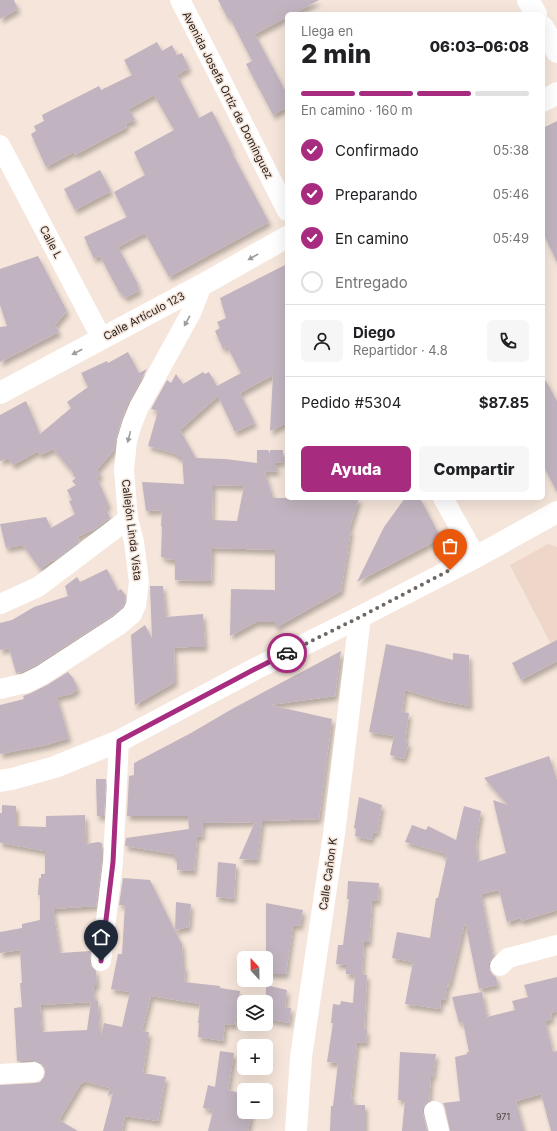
<!DOCTYPE html>
<html lang="es">
<head>
<meta charset="utf-8">
<style>
	:root { --surface:#fff; --page:#f6f6f6; --text:#202124; --muted:#757577; --line:#e0e0e0; --accent:#a72c80 }
	body { margin:0; font-family:Inter,sans-serif; background:var(--page); color:var(--text); height:100vh; display:flex; flex-direction:column; font-size:15px; white-space:nowrap }
	* { box-sizing:border-box; margin:0 }
	p { font-size:13px; color:var(--muted) }
	.icon { flex:none; width:22px; height:22px; fill:none; stroke:currentColor; stroke-width:2; stroke-linecap:round; stroke-linejoin:round }
	.map { position:relative; flex:1; overflow:hidden }
	.panel { position:absolute; left:285px; top:12px; width:260px; height:488px; display:flex; flex-direction:column; background:var(--surface); border-radius:6px; box-shadow:0 4px 16px #0002 }
	.panel>* { flex:none }
	.needle { width:26px; rotate:338deg }
	.fabs { position:absolute; left:237px; top:951px; display:grid; gap:8px }
	.fabs a { display:grid; place-items:center; width:36px; height:36px; border-radius:6px; background:var(--surface); box-shadow:0 4px 16px #0002; font-size:20px }
	.pin { position:absolute; display:grid; place-items:center; width:34px; height:34px; color:#fff; margin:-41px -17px; border-radius:50% 50% 50% 0; rotate:-45deg; box-shadow:0 0 4px #0007 }
	.pin .icon { rotate:45deg }
	.courier { position:absolute; display:grid; place-items:center; width:40px; height:40px; margin:-20px; border:3px solid #a72c80; border-radius:50%; background:#fff; color:#222; box-shadow:0 1px 5px #0007 }
	.headline em { font-style:normal; font-weight:800 }
	.headline div { display:flex; flex-direction:column-reverse }
	.headline { display:flex; align-items:center; justify-content:space-between; height:68px; padding:0 16px }
	h1 { font-size:26px; font-weight:800; line-height:30px }
	.bar { display:grid; grid-template-columns:repeat(4,1fr); gap:6px 4px; align-content:center; height:48px; padding:0 16px }
	.bar i { height:5px; border-radius:3px; background:var(--line) }
	.bar .current { background:var(--accent) }
	.bar p { grid-column:span 4 }
	.line { display:flex; align-items:center; gap:10px; padding:0 16px; border-top:1px solid var(--line) }
	.line div { flex:1 }
	.round { display:grid; place-items:center; flex:none; width:42px; height:42px; border-radius:6px; background:var(--page) }
	ol { padding:0 16px; list-style:none }
	li { display:flex; align-items:center; gap:12px; height:44px }
	li p { margin-inline-start:auto }
	li .icon { padding:4px; border-radius:50%; background:var(--accent); color:#fff; stroke-width:4 }
	li:last-child { color:var(--muted) }
	li i { width:22px; height:22px; border:2px solid var(--line); border-radius:50% }
	.action { display:flex; gap:8px; margin-top:auto; padding:8px 16px }
	.action a { flex:1; height:46px; border-radius:6px; background:var(--accent); color:#fff; font-size:16px; font-weight:800; line-height:46px; text-align:center }
	.action a+a { background:var(--page); color:var(--text) }
	.map>svg:first-child { display:block }
	.built { fill:#eed7c8 }
	.building { fill:#c1b4c0; fill-rule:evenodd; filter:url(#shadow) }
	.lines { fill:none; stroke-linecap:round; stroke-linejoin:round }
	.street { stroke:#fff; stroke-width:20 }
	.secondary { stroke:#fff; stroke-width:22 }
	.primary { stroke:#fff; stroke-width:22 }
	.oneway { fill:#9e9c9a }
	.done { stroke:#706660; stroke-width:4; stroke-dasharray:0 7.2 }
	.route { stroke:#a72c80; stroke-width:5 }
	.labels { text-anchor:middle; stroke-width:3; stroke-linejoin:round; paint-order:stroke }
	.number-label { font-size:9px; fill:#4e4646 }
	.street-label { font-size:11px; fill:#28221e; stroke:#f5e5da }
</style>
</head>
<body>
<div class="map">
<svg width="557" height="1131" viewBox="0 0 557 1131">
	<defs>
		<filter id="shadow"><feDropShadow dx="2.5" dy="4.5" stdDeviation="2" flood-color="#0004"/></filter>
	</defs>
	<rect width="100%" height="100%" fill="#f5e5da"/>
	<!-- built -->
	<polygon class="built" points="548,544 557,547 557,656 510,565"/>
	<!-- building -->
	<g class="building">
		<polygon points="0,0 14,0 18,9 0,19"/>
		<polygon points="218,0 319,0 293,14 287,14 287,17 255,34 287,94 287,107 273,115 246,64 252,61 230,18 228,19"/>
		<polygon points="157,42 162,51 172,45 177,55 182,53 189,68 177,75 199,118 212,111 232,150 231,151 269,222 169,277 145,233 118,247 138,284 137,285 140,290 125,298 123,294 122,295 120,292 119,292 100,256 94,259 84,237 127,217 114,192 145,175 134,152 174,130 154,95 129,109 135,120 125,124 127,127 75,155 74,152 46,167 31,134 36,131 34,126 44,121 42,115 99,86 101,90 132,75 124,60"/>
		<polygon points="557,121 557,262 543,233 543,128"/>
		<polygon points="100,170 111,191 75,210 64,189"/>
		<polygon points="38,256 67,311 55,325 59,332 0,362 0,327 7,326 0,305 0,269"/>
		<path d="M287,264V423L270,431L273,375L240,393L255,423L235,432L218,396L180,430L196,458L225,459L257,463V450H268L270,453V450H283V462L274,463L278,471L265,472L273,498H359L349,530H351L341,591L275,628V622H256L230,636L231,589L275,590V550L212,548L211,581L175,580V560L165,559V557H161L162,526H161L162,510L146,511L142,482L184,484L182,457H187H176V454L148,446L158,411L151,409L167,380L171,383L176,374L183,384L203,372L205,374L209,372L217,386L241,373L227,346L223,349L215,331L220,328L217,322L226,318L220,298ZM213,485L244,486L237,521L212,520Z"/>
		<polygon points="128,352 139,373 147,369 128,403 121,421 113,451 97,470 101,474 97,478 109,505 105,507 110,518 95,529 77,537 80,541 54,561 53,560 40,569 23,545 6,548 0,524 46,517 51,528 75,514 69,501 72,500 67,490 76,485 72,481 76,478 73,475 74,474 53,449 40,455 38,451 13,465 9,459 10,458 0,461 0,415 26,401 40,434 71,408 67,402 88,387 81,373 107,361 108,363"/>
		<polygon points="543,376 557,401 557,492 543,465"/>
		<polygon points="405,498 420,498 441,538 357,582 384,527"/>
		<polygon points="107,569 118,591 121,589 126,596 125,602 123,607 112,616 36,665 22,672 16,673 9,648 0,650 0,623 12,620 34,607 68,596 65,586 77,577 80,582"/>
		<polygon points="150,586 163,586 166,617 203,614 205,647 188,647 174,648 175,682 135,705 131,635 145,625 152,638"/>
		<polygon points="557,640 557,661 521,680 512,663"/>
		<polygon points="386,644 422,652 453,660 453,653 469,655 470,706 442,701 405,690 402,712 409,713 405,742 409,743 404,759 390,755 394,736 369,732"/>
		<polygon points="341,651 335,696 270,705 332,719 319,819 262,821 257,860 239,859 255,822 203,823 202,837 197,836 194,871 177,870 177,858 173,858 173,854 125,846 126,838 189,829 188,816 127,816 129,776 134,775 134,763 191,733 232,709"/>
		<polygon points="68,672 73,678 78,689 71,694 57,697 69,738 46,745 0,754 0,705 24,699 23,696 31,693 47,685"/>
		<polygon points="549,756 557,780 557,910 522,921 520,918 507,922 499,890 481,894 493,957 489,963 489,969 492,974 496,977 498,985 479,989 465,922 449,987 448,982 445,1000 441,1000 440,1009 405,1004 413,962 392,958 397,932 430,938 436,898 438,898 447,857 443,857 443,853 405,842 412,825 426,830 428,826 456,840 464,806 481,811 476,841 477,862 506,853 493,800 508,805 484,778"/>
		<polygon points="96,779 106,779 104,816 97,816"/>
		<polygon points="359,797 382,805 377,833 373,832 371,840 355,836 356,829 354,828"/>
		<path d="M2,805L16,806V826L46,827V816L85,815L86,844L98,842L102,843V861L96,906L53,909L60,953L91,951L90,960V965L96,971L97,986H93L95,1001H98L100,1035H101L104,1023L122,1027L130,992L111,989L118,954H122L125,905H119L123,878L150,880L182,945L183,966L185,967L184,982L220,986V988L240,991L235,1025L225,1024L223,1041L198,1037L199,1023H198L200,1004L151,996L142,1031L149,1032L143,1073L166,1077L158,1121L125,1116L122,1131H103L113,1093L108,1096L110,1088L83,1081L82,1084L81,1083L59,1120L78,1131H0V1085L35,1083L40,1082L44,1077L45,1072L44,1066L39,1062L33,1061H17L14,1008L22,1007L20,983H22L20,950L0,953V932L22,928V924L40,920V895H38L39,878H41V874H45V851L1,843L0,842V813H2ZM91,1002L87,1030L42,1032L40,1005Z"/>
		<polygon points="218,862 236,864 234,899 216,897"/>
		<polygon points="348,881 379,883 378,901 372,900 369,942 364,942 362,974 367,975 364,1030 367,1030 366,1043 357,1042 351,1098 354,1099 353,1105 365,1105 365,1131 330,1131 331,1106 333,1106 338,1063 327,1062 333,1023 331,1023 333,1004 340,1005 341,1001 353,1003 355,975 346,974 346,965 336,964 338,945 343,945 349,899 347,899"/>
		<polygon points="176,902 191,904 189,927 175,930"/>
		<polygon points="266,903 303,910 300,926 293,925 286,974 266,974"/>
		<polygon points="557,977 557,1011 551,1013 552,1019 545,1021 553,1052 557,1051 557,1131 551,1131 541,1094 516,1101 524,1131 450,1131 445,1108 443,1103 460,1101 455,1057 467,1054 467,1052 469,1052 463,1022 459,1023 452,997 482,992 487,1017 515,1010 512,1001 528,997 524,985"/>
		<polygon points="266,985 287,990 285,1007 291,1008 289,1023 266,1019"/>
		<polygon points="220,1051 234,1053 228,1090 244,1094 244,1112 252,1112 248,1131 208,1131 213,1110 203,1108 208,1085 215,1087"/>
		<polygon points="400,1052 436,1054 433,1077 431,1076 429,1101 426,1103 423,1108 423,1114 427,1131 402,1131 405,1100 398,1100"/>
	</g>
	<g class="lines">
		<!-- street -->
		<g class="street">
			<polyline points="180,0 215,68 287,211"/>
			<polyline points="0,145 102,339"/>
			<polyline points="443,498 476,557"/>
			<polyline points="0,604 38,587 128,519"/>
			<polyline points="0,689 26,683 42,675 119,625 132,614 136,605 139,582 134,542 128,519 124,470 127,441 132,424 139,407 191,313 202,285"/>
			<polyline points="101,961 113,862 119,741"/>
			<polyline points="500,966 508,958 557,945"/>
			<polyline points="0,1074 34,1072"/>
			<polyline points="434,1111 439,1131"/>
		</g>
		<!-- secondary -->
		<g class="secondary">
			<polyline points="528,0 536,14"/>
			<polyline points="543,27 557,52"/>
			<polyline points="543,101 557,93"/>
			<polyline points="0,393 202,285 287,237"/>
			<polyline points="296,1131 301,1057 334,834 360,617"/>
		</g>
		<!-- primary -->
		<polyline class="primary" points="0,781 12,779 55,767 119,741 255,669 360,617 476,557 557,512"/>
	</g>
	<!-- one-way arrows -->
	<defs><path id="oneway-solid" d="M-6-.8H1V-3.2L6.5 0L1 3.2V.8H-6Z"/></defs>
	<g class="oneway">
		<use href="#oneway-solid" transform="translate(253 257) rotate(150)"/>
		<use href="#oneway-solid" transform="translate(187 321) rotate(119)"/>
		<use href="#oneway-solid" transform="translate(77 352) rotate(152)"/>
		<use href="#oneway-solid" transform="translate(129 437) rotate(104)"/>
	</g>
	<g class="lines">
		<!-- done -->
		<polyline class="done" points="287,653 360,617 450,570"/>
		<!-- route -->
		<polyline class="route" points="101,961 113,862 119,741 255,669 287,653"/>
	</g>
	<g class="labels">
		<!-- number labels -->
		<g class="number-label">
			<text x="503" y="1120">971</text>
		</g>
		<!-- street labels -->
		<g class="street-label">
			<text transform="translate(228 95) rotate(63)" y="4">Avenida Josefa Ortíz de Domínguez</text>
			<text transform="translate(51 242) rotate(62)" y="4">Calle L</text>
			<text transform="translate(144 316) rotate(-28)" y="4">Calle Artículo 123</text>
			<text transform="translate(132 530) rotate(83)" y="4">Callejón Linda Vista</text>
			<text transform="translate(328 874) rotate(-82)" y="4">Calle Cañon K</text>
		</g>
	</g>
</svg>
<div class="fabs">
<a><svg class="needle" viewBox="-14 -14 28 28"><path d="M0-13l5 13h-10z" fill="#e53935"/><path d="M0 13l5-13h-10z" fill="#757577"/></svg></a>
<a><svg class="icon" aria-label="layers" viewBox="0 0 24 24"><path d="M12 4l9 5-9 5-9-5zM3 14l9 5 9-5"/></svg></a>
<a>+</a>
<a>−</a>
</div>
<div class="pin" style="left:450px;top:570px;background:#ea580c"><svg class="icon" aria-label="bag" viewBox="0 0 24 24"><path d="M5 8h14l-1 12H6zM9 8a3 3 0 0 1 6 0"/></svg></div>
<div class="pin" style="left:101px;top:961px;background:#1f2937"><svg class="icon" aria-label="home" viewBox="0 0 24 24"><path d="M3 11l9-7 9 7M6 9v11h12V9"/></svg></div>
<div class="courier" style="left:287px;top:653px"><svg class="icon" aria-label="car" viewBox="0 0 24 24"><path d="M5 17H2v-5l4-1 3-4h7l3 4 3 1v5h-3M9 17h6M6 11h13"/><circle cx="7" cy="17" r="2"/><circle cx="17" cy="17" r="2"/></svg></div>
<section class="panel">
<div class="headline"><div><h1>2 min</h1><p>Llega en</p></div><em>06:03–06:08</em></div>
<div class="bar"><i class="current"></i><i class="current"></i><i class="current"></i><i></i><p>En camino · 160 m</p></div>
<ol>
<li><svg class="icon" aria-label="check" viewBox="0 0 24 24"><path d="M5 12l5 5 9-10"/></svg>Confirmado<p>05:38</p></li>
<li><svg class="icon" aria-label="check" viewBox="0 0 24 24"><path d="M5 12l5 5 9-10"/></svg>Preparando<p>05:46</p></li>
<li><svg class="icon" aria-label="check" viewBox="0 0 24 24"><path d="M5 12l5 5 9-10"/></svg>En camino<p>05:49</p></li>
<li><i></i>Entregado</li>
</ol>
<div class="line" style="height:72px"><a class="round"><svg class="icon" aria-label="person" viewBox="0 0 24 24"><circle cx="12" cy="8" r="4"/><path d="M4 21q1-7 8-7t8 7"/></svg></a><div><b>Diego</b><p>Repartidor · 4.8</p></div><a class="round"><svg class="icon" aria-label="phone" viewBox="0 0 24 24"><path d="M5 4h4l2 5-3 2q2 4 5 5l2-3 5 2v4C11 20 4 13 5 4z"/></svg></a></div>
<div class="line" style="height:52px"><div>Pedido #5304</div><b>$87.85</b></div>
<div class="action"><a>Ayuda</a><a>Compartir</a></div>
</section>
</div>
</body>
</html>
